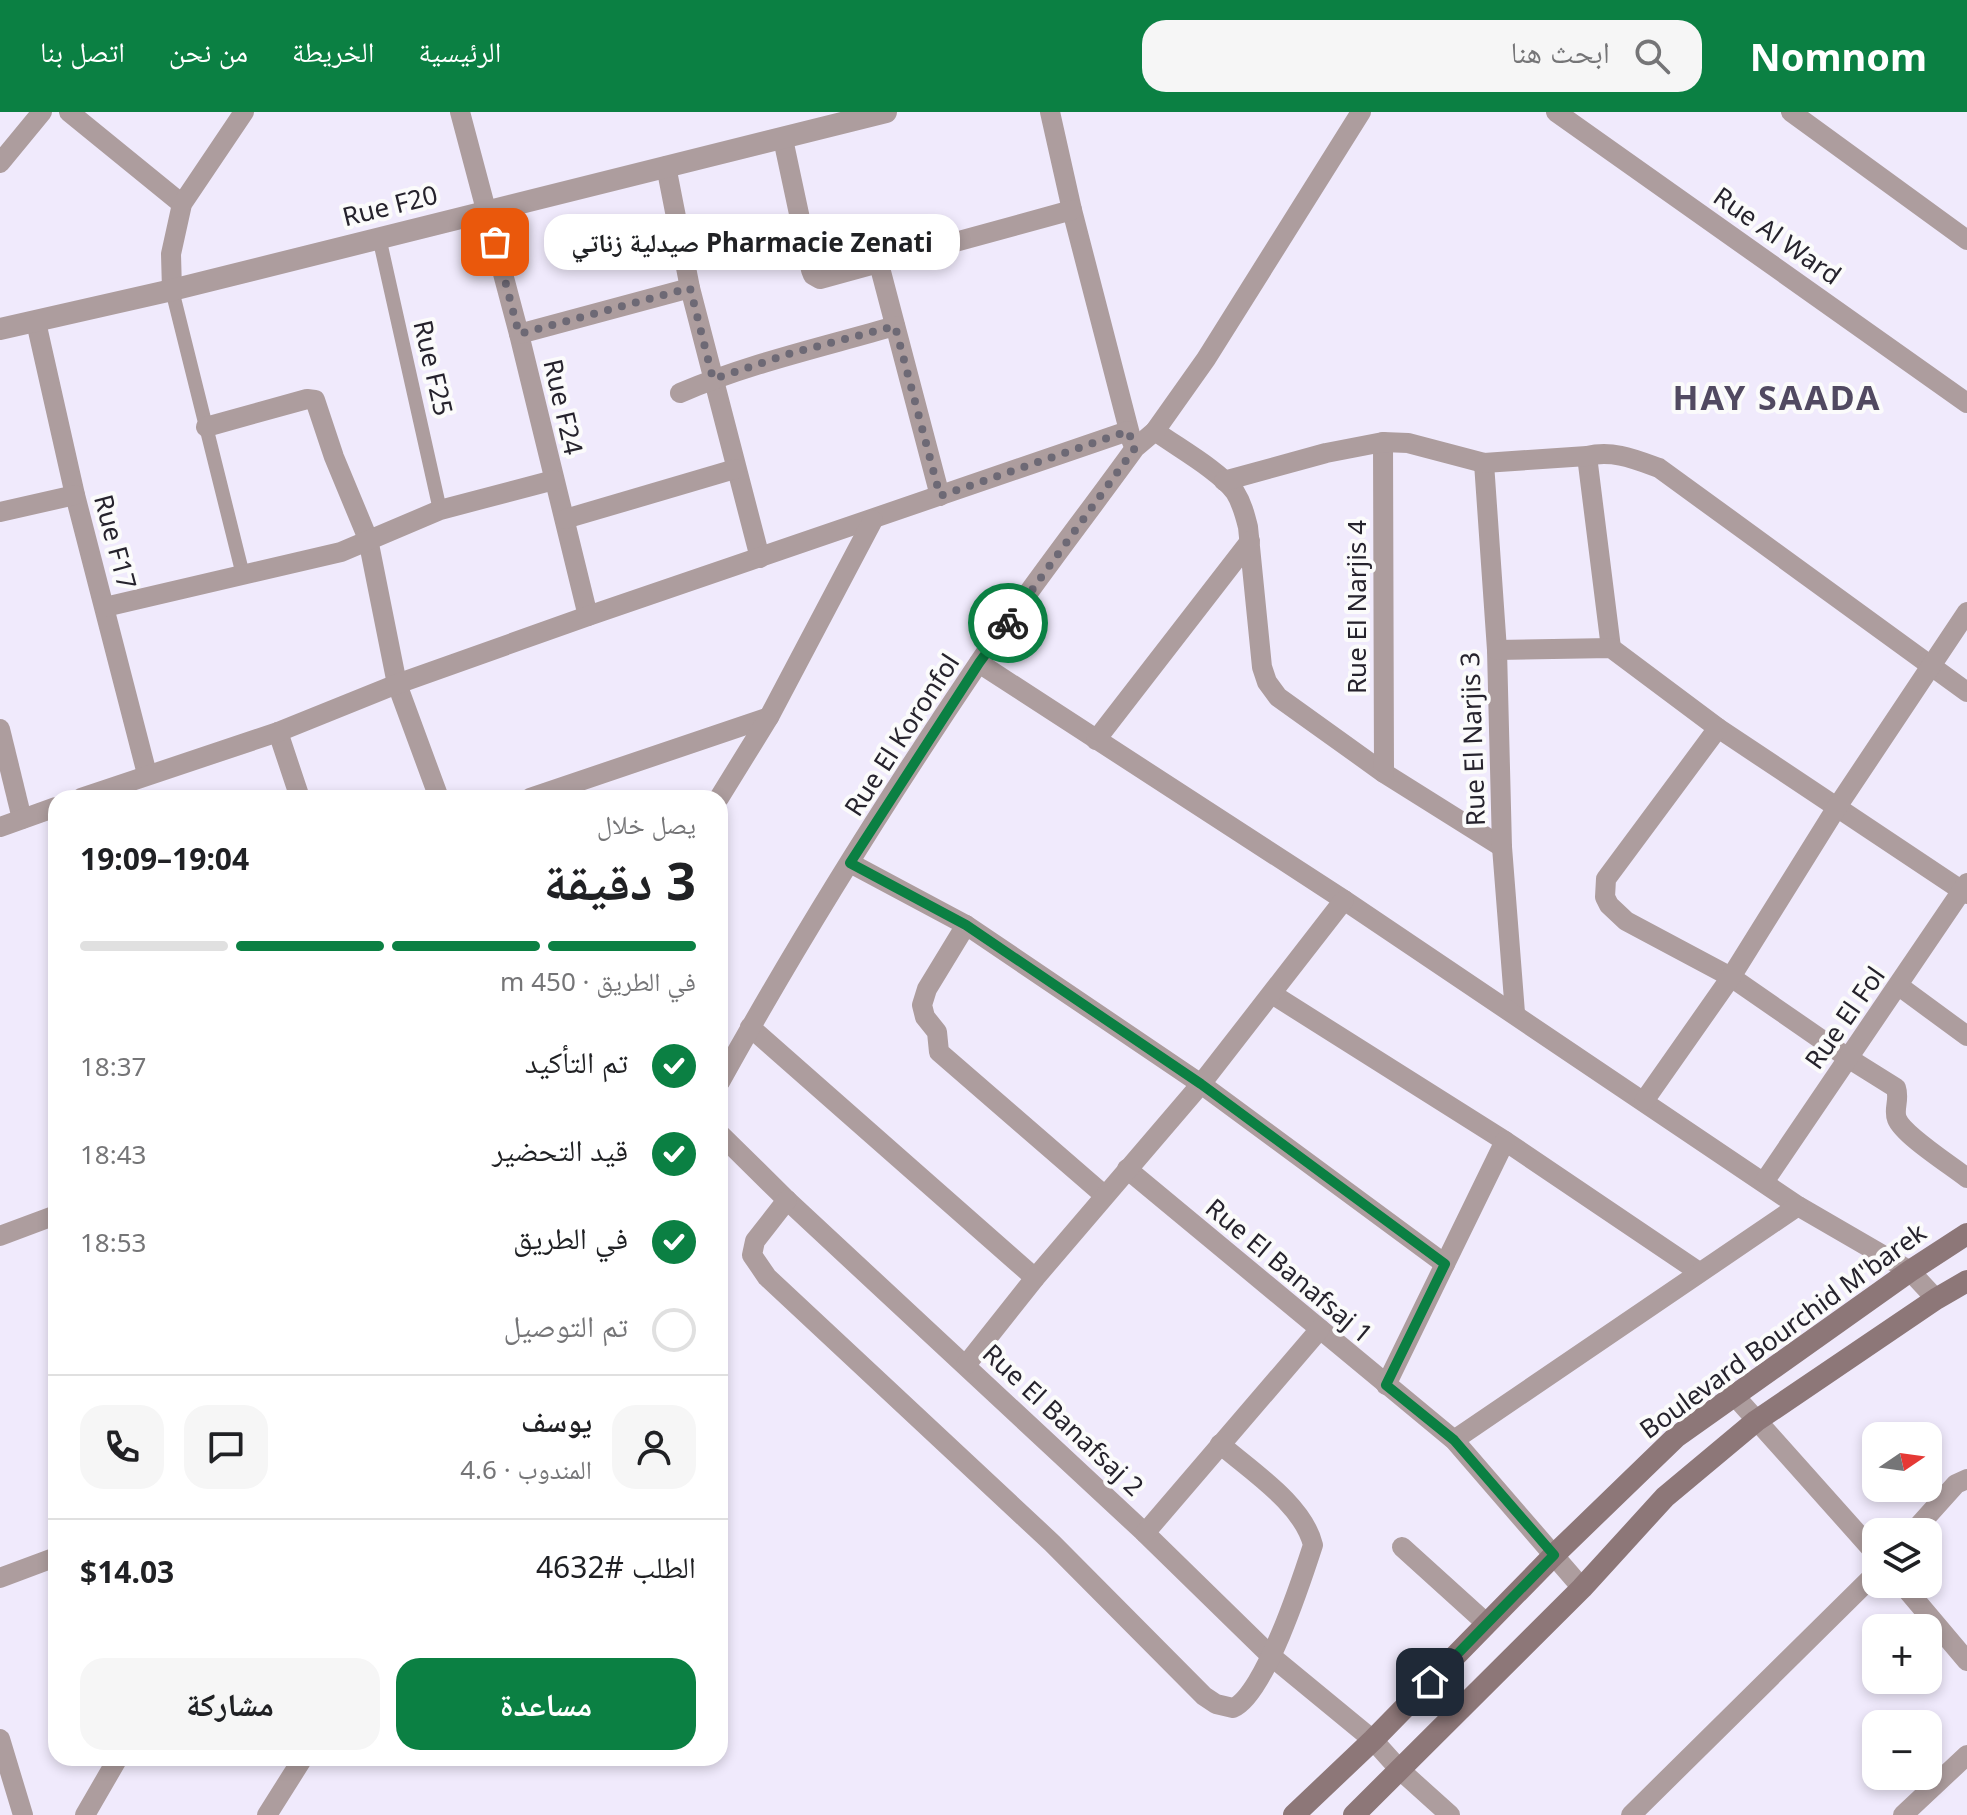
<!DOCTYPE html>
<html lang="ar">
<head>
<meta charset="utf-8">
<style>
	:root { --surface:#fff; --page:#f6f6f6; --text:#202124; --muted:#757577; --line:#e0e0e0; --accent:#0b8043 }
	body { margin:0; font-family:"Noto Sans","Noto Naskh Arabic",sans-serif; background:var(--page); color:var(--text); direction:rtl; height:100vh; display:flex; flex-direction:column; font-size:30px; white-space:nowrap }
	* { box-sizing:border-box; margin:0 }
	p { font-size:26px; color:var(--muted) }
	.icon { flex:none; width:44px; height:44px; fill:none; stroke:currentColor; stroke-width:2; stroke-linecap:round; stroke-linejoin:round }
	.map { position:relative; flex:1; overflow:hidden; direction:ltr }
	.details { position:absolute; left:48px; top:678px; width:680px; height:976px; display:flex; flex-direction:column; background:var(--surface); border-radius:24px; box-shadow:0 4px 12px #0003; direction:rtl }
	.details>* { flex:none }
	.needle { width:52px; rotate:77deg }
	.controls { position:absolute; left:1862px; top:1310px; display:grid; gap:16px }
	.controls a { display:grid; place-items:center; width:80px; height:80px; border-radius:16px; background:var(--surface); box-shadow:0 4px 12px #0003; font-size:40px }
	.pin { position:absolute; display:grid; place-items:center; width:68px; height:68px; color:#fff; margin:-34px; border-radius:16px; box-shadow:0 4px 12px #0006 }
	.courier { position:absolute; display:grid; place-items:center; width:80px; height:80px; margin:-40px; border:6px solid #0b8043; border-radius:50%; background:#fff; color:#222; box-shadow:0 2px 10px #0007 }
	.bubble { position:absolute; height:56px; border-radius:24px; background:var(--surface); box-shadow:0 4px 12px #0003; font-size:26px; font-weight:700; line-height:56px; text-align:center; direction:rtl }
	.headline em { font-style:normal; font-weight:700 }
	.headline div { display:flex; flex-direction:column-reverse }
	.headline { display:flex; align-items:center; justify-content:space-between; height:136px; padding:0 32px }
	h1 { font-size:52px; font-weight:700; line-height:60px }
	.bar { display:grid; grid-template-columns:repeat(4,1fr); gap:12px 8px; align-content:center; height:96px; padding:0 32px }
	.bar i { height:10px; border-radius:6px; background:var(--line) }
	.bar .current { background:var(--accent) }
	.bar p { grid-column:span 4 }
	.line { display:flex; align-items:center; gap:20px; padding:0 32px; border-top:2px solid var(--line) }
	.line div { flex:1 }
	.round { display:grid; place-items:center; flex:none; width:84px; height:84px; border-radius:24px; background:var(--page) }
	ol { padding:0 32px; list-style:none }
	li { display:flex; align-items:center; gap:24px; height:88px }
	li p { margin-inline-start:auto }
	li .icon { padding:8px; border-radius:50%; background:var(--accent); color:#fff; stroke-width:4 }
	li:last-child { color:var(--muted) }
	li i { width:44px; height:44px; border:4px solid var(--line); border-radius:50% }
	.cta { display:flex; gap:16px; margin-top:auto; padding:16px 32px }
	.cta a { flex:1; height:92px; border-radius:24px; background:var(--accent); color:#fff; font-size:32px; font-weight:700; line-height:92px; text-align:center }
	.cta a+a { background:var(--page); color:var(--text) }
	header { display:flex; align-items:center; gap:48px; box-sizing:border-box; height:112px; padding:0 40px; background:var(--accent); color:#fff }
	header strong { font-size:38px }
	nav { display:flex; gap:44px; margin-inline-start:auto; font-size:28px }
	.search { width:560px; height:72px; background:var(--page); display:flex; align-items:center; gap:20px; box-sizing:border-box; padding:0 28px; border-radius:24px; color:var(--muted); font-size:30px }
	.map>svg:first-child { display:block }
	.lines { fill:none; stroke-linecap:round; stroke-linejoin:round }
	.pedestrian { stroke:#ad9d9e; stroke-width:14 }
	.minor { stroke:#ad9d9e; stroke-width:20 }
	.tertiary { stroke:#ad9d9e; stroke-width:22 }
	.secondary { stroke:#8d7778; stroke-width:22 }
	.done { stroke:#6d6975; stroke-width:8; stroke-dasharray:0 14.4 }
	.route { stroke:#0b8043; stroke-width:10 }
	.labels { text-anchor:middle; stroke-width:8; stroke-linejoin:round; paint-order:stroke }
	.street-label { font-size:26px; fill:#26232d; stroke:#fbfbfb }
	.district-label { font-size:34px; font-weight:bold; letter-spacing:2px; fill:#514961; stroke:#fbfbfb }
</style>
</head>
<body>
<header>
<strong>Nomnom</strong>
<div class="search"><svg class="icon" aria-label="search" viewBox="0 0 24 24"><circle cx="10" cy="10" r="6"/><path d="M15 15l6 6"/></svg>ابحث هنا</div>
<nav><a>الرئيسية</a><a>الخريطة</a><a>من نحن</a><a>اتصل بنا</a></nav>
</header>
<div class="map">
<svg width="1967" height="1703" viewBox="0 0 1967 1703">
	<rect width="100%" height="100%" fill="#f0eafc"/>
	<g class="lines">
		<!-- pedestrian -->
		<g class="pedestrian">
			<polyline points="379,125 440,398"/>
			<polyline points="172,178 243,463"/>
		</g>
		<!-- minor -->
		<g class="minor">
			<polyline points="69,0 182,92"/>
			<polyline points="460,0 519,222 588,504"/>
			<polyline points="1050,0 1072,98 1132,330"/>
			<polyline points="1556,0 1967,291"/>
			<polyline points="1791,0 1967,128"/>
			<polyline points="783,27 811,158 813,163 820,167 1072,98"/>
			<polyline points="0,51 42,0"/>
			<polyline points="666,54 690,176 760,446"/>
			<polyline points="879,152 940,384"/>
			<polyline points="172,178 171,142 182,92 244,0"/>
			<polyline points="36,210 75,383 147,662"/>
			<polyline points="519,222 690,176"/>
			<path d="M680,281C750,251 823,235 895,214"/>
			<polyline points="206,315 307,287 315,288 334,345 368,427 397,572 439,686"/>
			<path d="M1155,319C1177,335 1220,359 1235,380C1242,391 1245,403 1248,415L1262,555L1267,570L1278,585L1384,661L1502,735"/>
			<polyline points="1383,330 1384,661"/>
			<polyline points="1587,344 1611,536"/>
			<polyline points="1484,351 1497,538 1502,735 1515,901"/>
			<path d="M1224,369L1326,341L1383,330L1408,331L1484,351L1587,344C1613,338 1634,347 1659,356L1967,580"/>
			<polyline points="0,400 75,383"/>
			<polyline points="565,407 735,357"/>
			<polyline points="105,495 341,440 440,398 554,368"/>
			<polyline points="1497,538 1611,536 1718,616 1967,782"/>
			<polyline points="979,551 1344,788 1798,1094 1910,1159 1936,1187"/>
			<path d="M1718,616L1606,767L1605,785L1609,793L1626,809L1731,865L1848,946L1896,976C1900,988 1893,997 1897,1007C1903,1023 1952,1054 1967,1066"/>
			<polyline points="0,617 22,707"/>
			<polyline points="278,620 300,686"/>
			<polyline points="1096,628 1250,429"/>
			<polyline points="81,686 278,620 397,572 588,504 1128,319"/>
			<polyline points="530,686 769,605"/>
			<polyline points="719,686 769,605 873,408"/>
			<polyline points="0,715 56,695"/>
			<polyline points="850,751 966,813 1201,972 1445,1152"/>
			<polyline points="966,813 927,877 922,893 925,905 937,920 939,940 1104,1083"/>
			<polyline points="1899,874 1967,924"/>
			<polyline points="1272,882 1505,1029 1699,1160"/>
			<polyline points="750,915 1035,1166"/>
			<path d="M720,970C799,827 887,687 978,552C1028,478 1083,408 1135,336L1155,319L1206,247L1361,0"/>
			<polyline points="1644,989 1731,865 1837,695 1967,500"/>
			<polyline points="720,1022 787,1088 1145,1421 1271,1544 1373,1628 1400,1658 1450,1703"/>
			<polyline points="1127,1057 1454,1328 1582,1476"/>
			<polyline points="1764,1070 1967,771"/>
			<path d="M787,1088L755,1129L752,1143L767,1165L1052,1431L1204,1584L1216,1592L1233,1596C1264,1584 1302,1467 1313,1433C1303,1392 1251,1359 1220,1332"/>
			<polyline points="0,1124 56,1103"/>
			<polyline points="966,1253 1035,1166 1201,972 1344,788"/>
			<polyline points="1386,1273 1505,1029"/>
			<polyline points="1733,1282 1876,1442"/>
			<polyline points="1454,1328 1798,1094"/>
			<polyline points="1913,1420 1956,1372 1967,1367"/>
			<polyline points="1145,1421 1320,1217"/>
			<polyline points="1402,1435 1486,1511"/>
			<polyline points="0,1466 56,1445"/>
			<polyline points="1902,1472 1967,1549"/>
			<polyline points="0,1627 23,1703"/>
			<polyline points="85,1703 118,1646"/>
			<polyline points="267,1703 303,1646"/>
			<polyline points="1631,1703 1876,1461"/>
			<polyline points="1903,1703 1967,1643"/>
		</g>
		<!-- tertiary -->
		<polyline class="tertiary" points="0,217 172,178 886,0"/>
		<!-- secondary -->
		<g class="secondary">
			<polyline points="1294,1703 1373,1628 1554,1443 1676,1325 1910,1159 1967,1122"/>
			<polyline points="1354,1703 1582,1476 1665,1385 1756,1309 1936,1187 1967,1169"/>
		</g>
	</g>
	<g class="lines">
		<!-- done -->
		<polyline class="done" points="495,130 519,222 690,176 713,267 792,241 895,214 940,384 1128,319 1135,336 1008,511"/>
		<!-- route -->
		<polyline class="route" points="1008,511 979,551 850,751 966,813 1201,972 1445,1152 1386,1273 1454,1328 1554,1443 1430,1570"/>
	</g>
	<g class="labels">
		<!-- street labels -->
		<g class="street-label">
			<text transform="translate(390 94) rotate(-14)" y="9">Rue F20</text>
			<text transform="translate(1777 124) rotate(35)" y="9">Rue Al Ward</text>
			<text transform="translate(433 256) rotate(77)" y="9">Rue F25</text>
			<text transform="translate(563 295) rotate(77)" y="9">Rue F24</text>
			<text transform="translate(115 430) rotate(75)" y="9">Rue F17</text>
			<text transform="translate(1357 495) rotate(-90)" y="9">Rue El Narjis 4</text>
			<text transform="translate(902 623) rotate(-57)" y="9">Rue El Koronfol</text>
			<text transform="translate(1473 627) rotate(-92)" y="9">Rue El Narjis 3</text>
			<text transform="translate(1845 906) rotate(-55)" y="9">Rue El Fol</text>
			<text transform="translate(1289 1159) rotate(40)" y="9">Rue El Banafsaj 1</text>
			<text transform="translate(1783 1219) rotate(-36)" y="9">Boulevard Bourchid M'barek</text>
			<text transform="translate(1063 1308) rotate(43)" y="9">Rue El Banafsaj 2</text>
		</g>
		<!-- district labels -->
		<g class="district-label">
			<text x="1777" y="298">HAY SAADA</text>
		</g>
	</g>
</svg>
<div class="controls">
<a><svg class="needle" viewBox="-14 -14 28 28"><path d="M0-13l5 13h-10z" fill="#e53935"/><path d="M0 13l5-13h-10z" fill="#757577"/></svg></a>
<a><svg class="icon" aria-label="layers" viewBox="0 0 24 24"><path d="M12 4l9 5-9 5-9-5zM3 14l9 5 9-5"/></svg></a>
<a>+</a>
<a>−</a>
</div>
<div class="pin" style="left:495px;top:130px;background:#ea580c"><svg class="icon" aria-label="bag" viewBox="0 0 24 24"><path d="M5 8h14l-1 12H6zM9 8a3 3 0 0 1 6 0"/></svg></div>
<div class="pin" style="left:1430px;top:1570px;background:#1f2937"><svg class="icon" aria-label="home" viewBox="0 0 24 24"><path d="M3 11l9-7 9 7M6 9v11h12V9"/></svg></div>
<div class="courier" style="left:1008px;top:511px"><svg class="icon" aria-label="bike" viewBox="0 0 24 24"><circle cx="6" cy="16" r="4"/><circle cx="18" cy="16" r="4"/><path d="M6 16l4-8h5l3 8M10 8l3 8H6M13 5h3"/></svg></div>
<div class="bubble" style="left:544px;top:102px;width:416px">Pharmacie Zenati صيدلية زناتي</div>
<section class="details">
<div class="headline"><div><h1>3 دقيقة</h1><p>يصل خلال</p></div><em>19:04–19:09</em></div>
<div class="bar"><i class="current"></i><i class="current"></i><i class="current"></i><i></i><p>في الطريق · 450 m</p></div>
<ol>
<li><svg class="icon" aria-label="check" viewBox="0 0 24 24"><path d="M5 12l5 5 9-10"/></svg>تم التأكيد<p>18:37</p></li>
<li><svg class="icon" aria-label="check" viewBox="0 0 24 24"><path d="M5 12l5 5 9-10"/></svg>قيد التحضير<p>18:43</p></li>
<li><svg class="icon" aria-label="check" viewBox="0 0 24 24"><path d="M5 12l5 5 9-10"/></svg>في الطريق<p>18:53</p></li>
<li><i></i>تم التوصيل</li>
</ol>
<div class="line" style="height:144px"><a class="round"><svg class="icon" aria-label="person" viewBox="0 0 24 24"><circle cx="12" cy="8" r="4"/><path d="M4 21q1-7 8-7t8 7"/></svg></a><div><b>يوسف</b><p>المندوب · 4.6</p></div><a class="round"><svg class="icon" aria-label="chat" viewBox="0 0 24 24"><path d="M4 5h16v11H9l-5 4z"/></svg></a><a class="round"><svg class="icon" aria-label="phone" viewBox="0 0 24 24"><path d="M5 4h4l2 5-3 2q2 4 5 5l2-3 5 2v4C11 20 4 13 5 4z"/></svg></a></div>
<div class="line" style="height:104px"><div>الطلب #4632</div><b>$14.03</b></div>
<div class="cta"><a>مساعدة</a><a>مشاركة</a></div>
</section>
</div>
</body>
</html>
